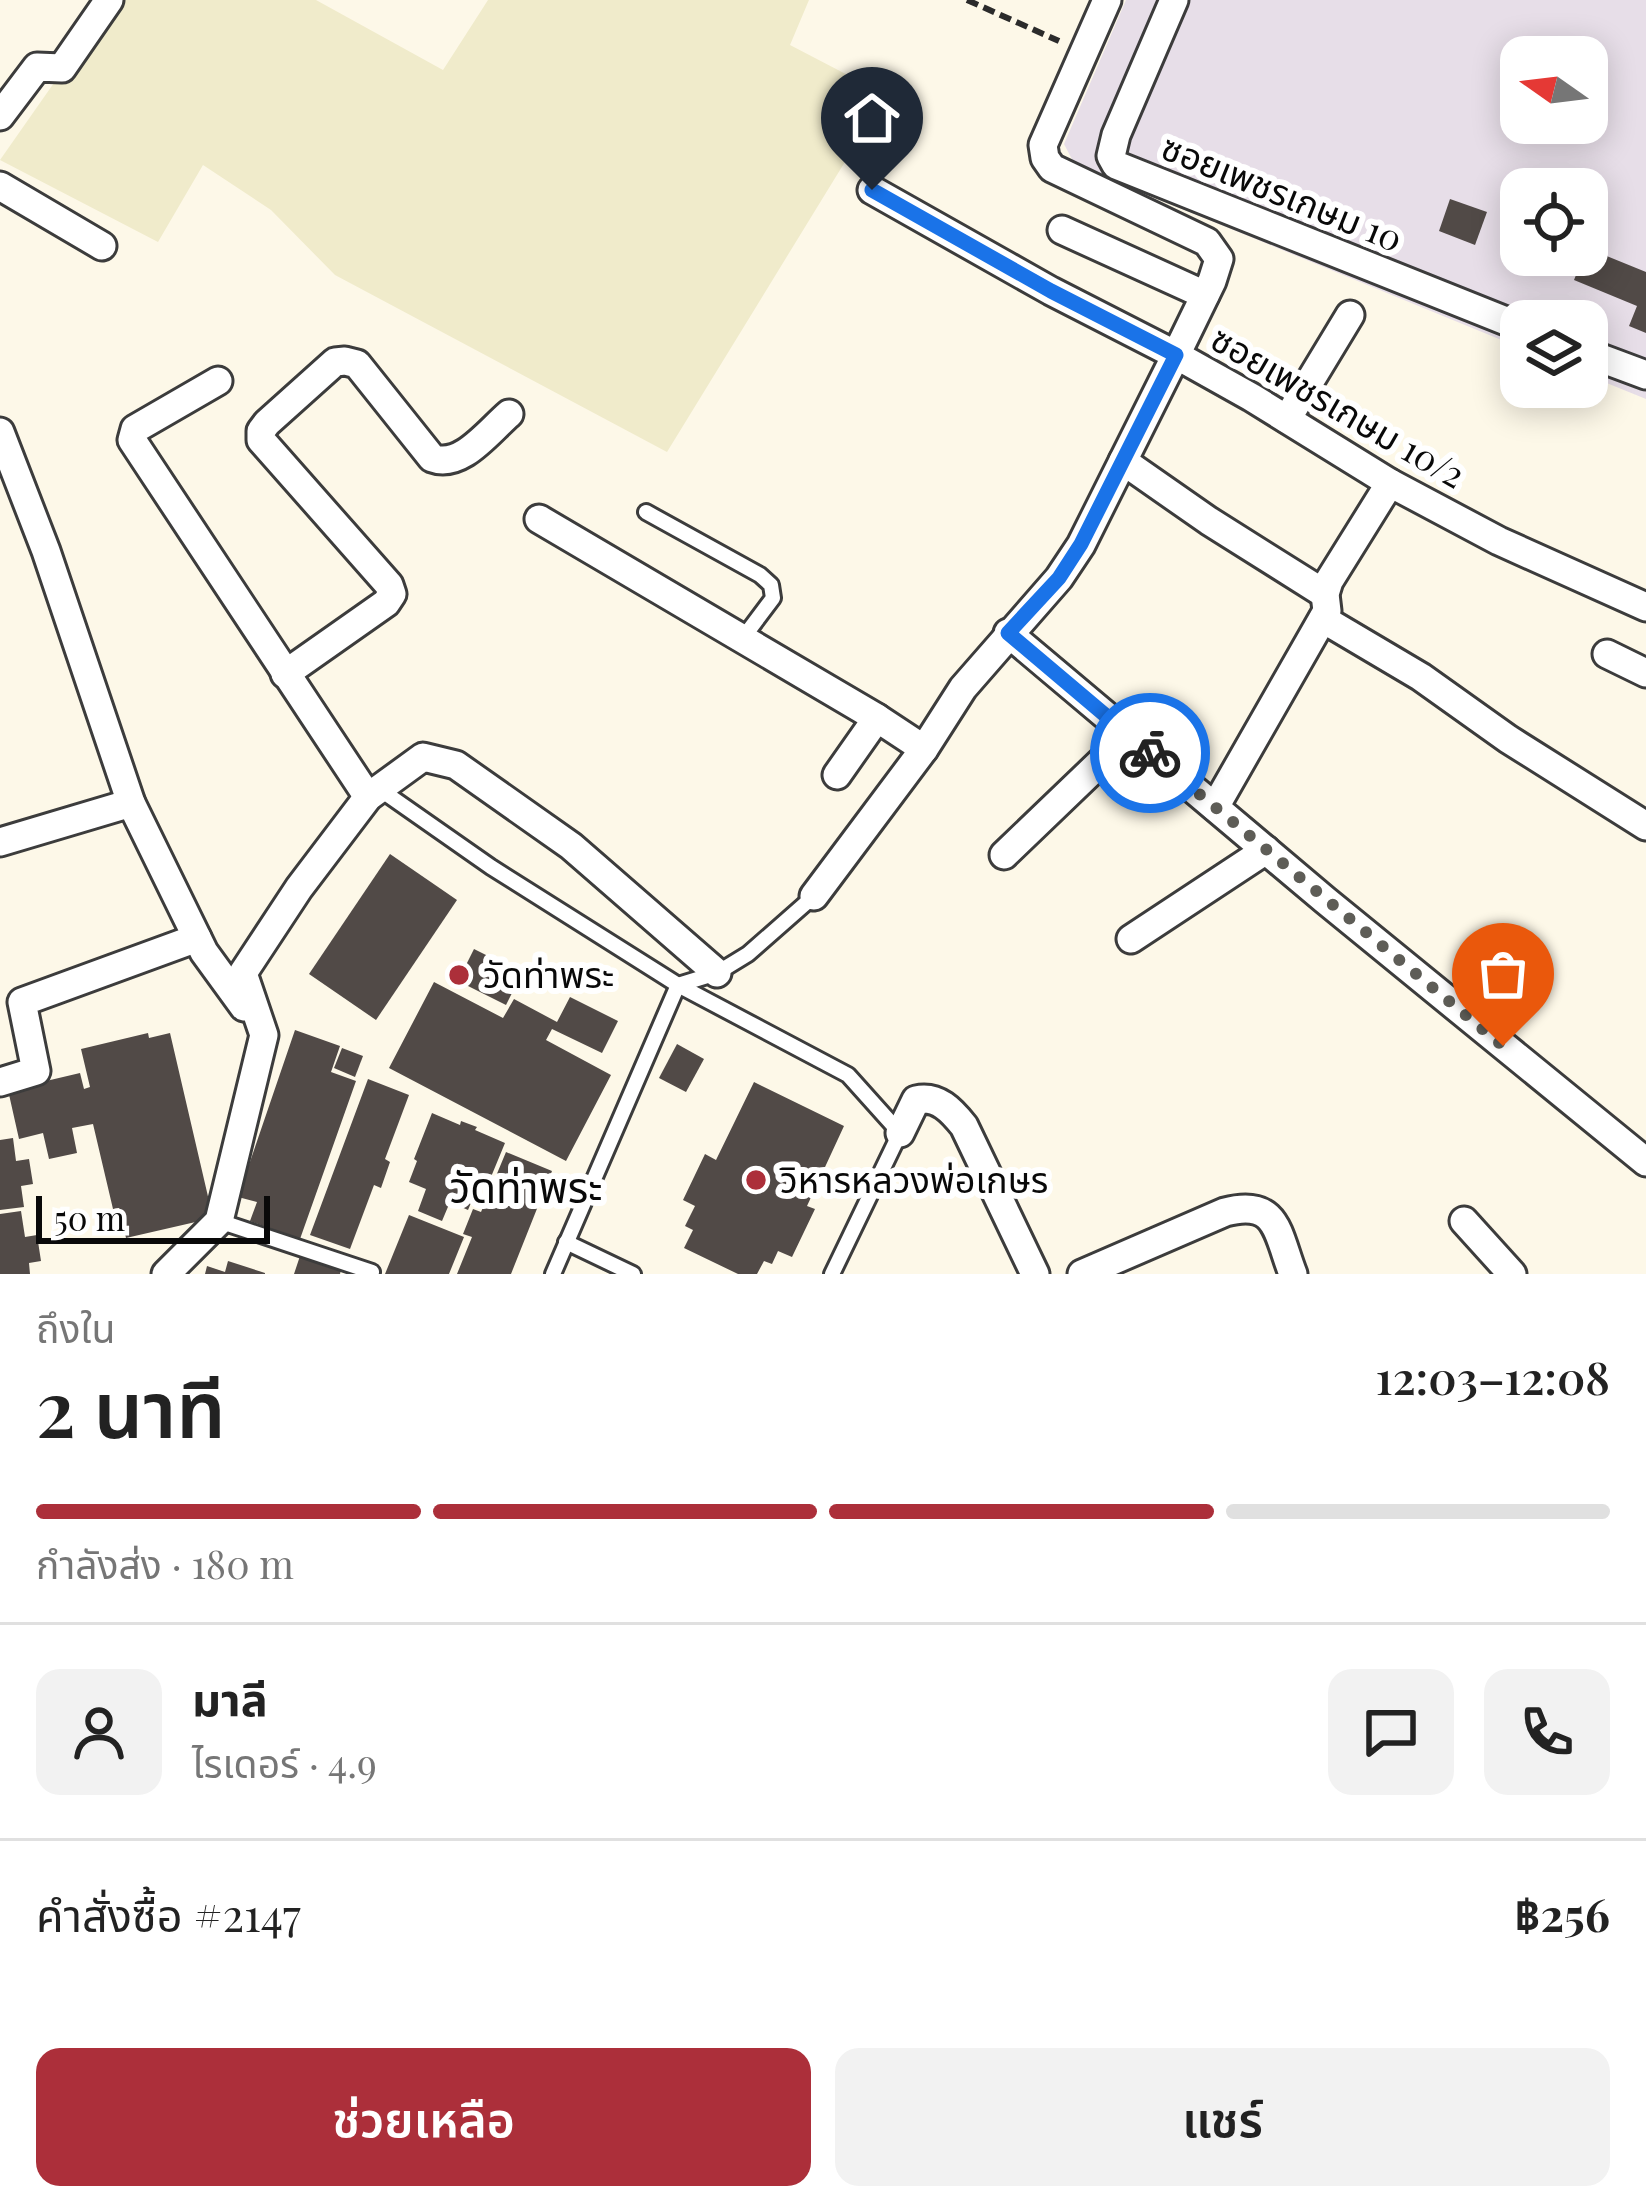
<!DOCTYPE html>
<html lang="th">
<head>
<meta charset="utf-8">
<style>
	:root { --surface:#fff; --page:#f2f2f2; --text:#222; --muted:#767676; --line:#e0e0e0; --accent:#ac2f3a }
	body { margin:0; font-family:"Playfair Display","Noto Sans Thai",serif; background:var(--page); color:var(--text); height:100vh; display:flex; flex-direction:column; font-size:45px; white-space:nowrap }
	* { box-sizing:border-box; margin:0 }
	p { font-size:39px; color:var(--muted) }
	.icon { flex:none; width:66px; height:66px; fill:none; stroke:currentColor; stroke-width:2; stroke-linecap:round; stroke-linejoin:round }
	.map { position:relative; height:1274px; overflow:hidden }
	.drawer { display:flex; flex-direction:column; background:var(--surface); flex:1 }
	.drawer>* { flex:none }
	.needle { width:78px; rotate:284deg }
	.buttons { position:absolute; left:1500px; top:36px; display:grid; gap:24px }
	.buttons a { display:grid; place-items:center; width:108px; height:108px; border-radius:24px; background:var(--surface); box-shadow:0 6px 30px #0003; font-size:60px }
	.scale { position:absolute; left:36px; bottom:30px; width:234px; box-sizing:border-box; padding-left:12px; border:6px solid #090909; border-top:0; font-size:33px; line-height:42px; white-space:nowrap; color:#090909; -webkit-text-stroke:9px #fff; paint-order:stroke }
	.pin { position:absolute; display:grid; place-items:center; width:102px; height:102px; color:#fff; margin:-123px -51px; border-radius:50% 50% 50% 0; rotate:-45deg; box-shadow:0 0 12px #0007 }
	.pin .icon { rotate:45deg }
	.courier { position:absolute; display:grid; place-items:center; width:120px; height:120px; margin:-60px; border:9px solid #1a73e8; border-radius:50%; background:#fff; color:#222; box-shadow:0 3px 15px #0007 }
	.headline em { font-style:normal; font-weight:600 }
	.headline div { display:flex; flex-direction:column-reverse }
	.headline { display:flex; align-items:center; justify-content:space-between; height:204px; padding:0 36px }
	h1 { font-size:78px; font-weight:600; line-height:90px }
	.bar { display:grid; grid-template-columns:repeat(4,1fr); gap:18px 12px; align-content:center; height:144px; padding:0 36px }
	.bar i { height:15px; border-radius:9px; background:var(--line) }
	.bar .selected { background:var(--accent) }
	.bar p { grid-column:span 4 }
	.line { display:flex; align-items:center; gap:30px; padding:0 36px; border-top:3px solid var(--line) }
	.line div { flex:1 }
	.round { display:grid; place-items:center; flex:none; width:126px; height:126px; border-radius:24px; background:var(--page) }
	.primary-button { display:flex; gap:24px; margin-top:auto; padding:24px 36px }
	.primary-button a { flex:1; height:138px; border-radius:24px; background:var(--accent); color:#fff; font-size:48px; font-weight:600; line-height:138px; text-align:center }
	.primary-button a+a { background:var(--page); color:var(--text) }
	.map>svg:first-child { display:block }
	.industrial { fill:#e7dee8; fill-rule:evenodd }
	.farmland { fill:#f0ebcb }
	.building { fill:#514a47 }
	.lines { fill:none; stroke-linecap:round; stroke-linejoin:round }
	.service-casing { stroke:#3c3c3c; stroke-width:20 }
	.minor-casing { stroke:#3c3c3c; stroke-width:33 }
	.path { stroke:#2b2b2b; stroke-width:6; stroke-dasharray:12 6; stroke-linecap:butt }
	.service { stroke:#fff; stroke-width:14 }
	.minor { stroke:#fff; stroke-width:27 }
	.done { stroke:#5e5d57; stroke-width:12; stroke-dasharray:0 21.6 }
	.route { stroke:#1a73e8; stroke-width:15 }
	.poi-dot { fill:#ac2f3a; stroke:#fff; stroke-width:4.5 }
	.labels { text-anchor:middle; stroke-width:12; stroke-linejoin:round; paint-order:stroke }
	.street-label { font-size:36px; fill:#090909; stroke:#fff }
	.poi-label { font-size:36px; fill:#090909; stroke:#fff; text-anchor:start }
	.quarter-label { font-size:42px; fill:#090909; stroke:#fff }
</style>
</head>
<body>
<div class="map">
<svg width="1646" height="1274" viewBox="0 0 1646 1274">
	<rect width="100%" height="100%" fill="#fdf8e8"/>
	<!-- industrial -->
	<path class="industrial" d="M1126,0H1646V399L1587,375V321H1521V348L1075,165L1064,144ZM1521,57H1587V123H1521ZM1521,189H1587V255H1521Z"/>
	<!-- farmland -->
	<polygon class="farmland" points="112,0 316,0 443,70 488,0 809,0 790,45 886,95 667,452 335,275 271,210 203,165 158,242 0,160"/>
	<!-- building -->
	<g class="building">
		<polygon points="1450,199 1487,212 1475,245 1439,231"/>
		<polygon points="1587,248 1646,272 1646,333 1629,326 1637,306 1574,280 1584,255 1587,255"/>
		<polygon points="390,854 457,900 376,1020 309,974"/>
		<polygon points="474,949 522,973 506,1005 458,981"/>
		<polygon points="434,982 503,1018 514,999 557,1022 570,997 618,1021 602,1053 552,1029 546,1040 611,1075 566,1161 389,1068"/>
		<polygon points="295,1030 340,1046 331,1072 356,1081 300,1239 250,1221 257,1202 238,1197"/>
		<polygon points="148,1033 149,1038 170,1033 213,1218 126,1238 119,1208 113,1209 93,1124 72,1128 77,1153 49,1159 43,1133 19,1139 8,1090 80,1073 84,1089 90,1087 81,1049"/>
		<polygon points="677,1044 704,1059 686,1092 659,1078"/>
		<polygon points="342,1048 363,1056 355,1077 334,1068"/>
		<polygon points="368,1079 409,1095 385,1159 390,1162 381,1188 374,1185 350,1249 310,1235"/>
		<polygon points="754,1082 844,1126 807,1206 815,1209 792,1257 778,1251 772,1264 764,1261 757,1274 738,1274 684,1248 693,1230 685,1226 695,1206 683,1200 705,1154 716,1160"/>
		<polygon points="432,1113 460,1125 461,1121 477,1127 475,1130 505,1143 486,1189 478,1186 468,1210 450,1202 442,1221 418,1211 426,1189 409,1182 417,1161 414,1159"/>
		<polygon points="13,1138 16,1161 29,1159 33,1184 21,1186 24,1207 0,1210 0,1140"/>
		<polygon points="506,1152 552,1171 511,1274 457,1274 472,1237 463,1234 473,1209 481,1212"/>
		<polygon points="21,1211 25,1237 37,1235 41,1261 29,1263 30,1274 0,1274 0,1214"/>
		<polygon points="409,1215 464,1237 449,1274 385,1274"/>
		<polygon points="300,1256 341,1270 340,1274 294,1274"/>
		<polygon points="228,1261 265,1273 265,1274 205,1274 207,1266 225,1272"/>
	</g>
	<g class="lines">
		<!-- service casing -->
		<g class="service-casing">
			<g id="service">
				<polyline points="646,512 760,575 771,585 773,598 743,638"/>
				<polyline points="378,788 491,867 678,985 848,1075 900,1133 832,1274"/>
				<polyline points="219,1221 372,1272"/>
				<polyline points="566,1242 633,1274"/>
				<polyline points="553,1274 678,985 717,973 748,954 814,896"/>
			</g>
		</g>
		<!-- minor casing -->
		<g class="minor-casing">
			<g id="minor">
				<polyline points="1174,0 1116,135 1111,156 1116,165 1521,327"/>
				<polyline points="0,116 37,67 62,68 109,0"/>
				<polyline points="0,186 102,246"/>
				<polyline points="872,190 1051,291 1176,355 1251,397 1390,483 1499,541 1646,607"/>
				<polyline points="1062,230 1205,295"/>
				<polyline points="1587,353 1646,375"/>
				<polyline points="218,381 135,429 132,440 368,797"/>
				<polyline points="1287,419 1350,315"/>
				<polyline points="0,432 46,551 131,803 204,952 244,1007"/>
				<polyline points="1123,461 1209,521 1325,594"/>
				<polyline points="539,519 877,718 924,749"/>
				<polyline points="1323,619 1421,677 1508,739 1646,826"/>
				<polyline points="1008,633 1325,900 1646,1162"/>
				<polyline points="1607,654 1646,673"/>
				<path d="M285,674L386,603L392,594L389,585L261,440V431L267,423L335,362L345,361L357,364L432,458C461,469 488,432 509,414"/>
				<polyline points="837,775 877,718"/>
				<polyline points="1215,807 1327,611 1325,594 1329,581 1390,483"/>
				<polyline points="0,842 131,803"/>
				<polyline points="1004,855 1129,735"/>
				<polyline points="814,896 924,749 963,688 1059,578 1081,545 1176,355 1212,281 1219,259 1207,242 1052,168 1045,158 1043,145 1107,0"/>
				<polyline points="1131,939 1266,850"/>
				<polyline points="0,1082 36,1071 22,1002 197,938"/>
				<path d="M900,1133L916,1100C938,1095 952,1111 964,1126L1035,1274"/>
				<polyline points="1464,1221 1512,1274"/>
				<polyline points="166,1274 219,1221 264,1035 243,973 299,888 368,797 423,757 456,765 571,846 717,973"/>
				<path d="M1082,1274L1225,1212C1278,1198 1277,1233 1293,1274"/>
			</g>
		</g>
		<!-- path -->
		<polyline class="path" points="967,0 1059,41"/>
		<!-- service -->
		<use href="#service" class="service"/>
		<!-- minor -->
		<use href="#minor" class="minor"/>
	</g>
	<g class="lines">
		<!-- done -->
		<polyline class="done" points="1150,753 1503,1046"/>
		<!-- route -->
		<polyline class="route" points="872,190 1051,291 1176,355 1081,544 1059,578 1008,633 1150,753"/>
	</g>
	<!-- markers -->
	<g class="poi-dot">
		<circle cx="459" cy="975" r="12"/>
		<circle cx="756" cy="1180" r="12"/>
	</g>
	<g class="labels">
		<!-- street labels -->
		<g class="street-label">
			<text transform="translate(1282 193) rotate(22)" y="13">ซอยเพชรเกษม 10</text>
			<text transform="translate(1338 407) rotate(30)" y="13">ซอยเพชรเกษม 10/2</text>
		</g>
		<!-- poi labels -->
		<g class="poi-label">
			<text x="483" y="988">วัดท่าพระ</text>
			<text x="780" y="1193">วิหารหลวงพ่อเกษร</text>
		</g>
		<!-- quarter labels -->
		<g class="quarter-label">
			<text x="526" y="1203">วัดท่าพระ</text>
		</g>
	</g>
</svg>
<div class="buttons">
<a><svg class="needle" viewBox="-14 -14 28 28"><path d="M0-13l5 13h-10z" fill="#e53935"/><path d="M0 13l5-13h-10z" fill="#767676"/></svg></a>
<a><svg class="icon" aria-label="locate" viewBox="0 0 24 24"><circle cx="12" cy="12" r="6"/><path d="M12 2v4M12 18v4M2 12h4M18 12h4"/></svg></a>
<a><svg class="icon" aria-label="layers" viewBox="0 0 24 24"><path d="M12 4l9 5-9 5-9-5zM3 14l9 5 9-5"/></svg></a>
</div>
<div class="scale">50 m</div>
<div class="pin" style="left:1503px;top:1046px;background:#ea580c"><svg class="icon" aria-label="bag" viewBox="0 0 24 24"><path d="M5 8h14l-1 12H6zM9 8a3 3 0 0 1 6 0"/></svg></div>
<div class="pin" style="left:872px;top:190px;background:#1f2937"><svg class="icon" aria-label="home" viewBox="0 0 24 24"><path d="M3 11l9-7 9 7M6 9v11h12V9"/></svg></div>
<div class="courier" style="left:1150px;top:753px"><svg class="icon" aria-label="bike" viewBox="0 0 24 24"><circle cx="6" cy="16" r="4"/><circle cx="18" cy="16" r="4"/><path d="M6 16l4-8h5l3 8M10 8l3 8H6M13 5h3"/></svg></div>
</div>
<section class="drawer">
<div class="headline"><div><h1>2 นาที</h1><p>ถึงใน</p></div><em>12:03–12:08</em></div>
<div class="bar"><i class="selected"></i><i class="selected"></i><i class="selected"></i><i></i><p>กำลังส่ง · 180 m</p></div>
<div class="line" style="height:216px"><a class="round"><svg class="icon" aria-label="person" viewBox="0 0 24 24"><circle cx="12" cy="8" r="4"/><path d="M4 21q1-7 8-7t8 7"/></svg></a><div><b>มาลี</b><p>ไรเดอร์ · 4.9</p></div><a class="round"><svg class="icon" aria-label="chat" viewBox="0 0 24 24"><path d="M4 5h16v11H9l-5 4z"/></svg></a><a class="round"><svg class="icon" aria-label="phone" viewBox="0 0 24 24"><path d="M5 4h4l2 5-3 2q2 4 5 5l2-3 5 2v4C11 20 4 13 5 4z"/></svg></a></div>
<div class="line" style="height:156px"><div>คำสั่งซื้อ #2147</div><b>฿256</b></div>
<div class="primary-button"><a>ช่วยเหลือ</a><a>แชร์</a></div>
</section>
</body>
</html>
